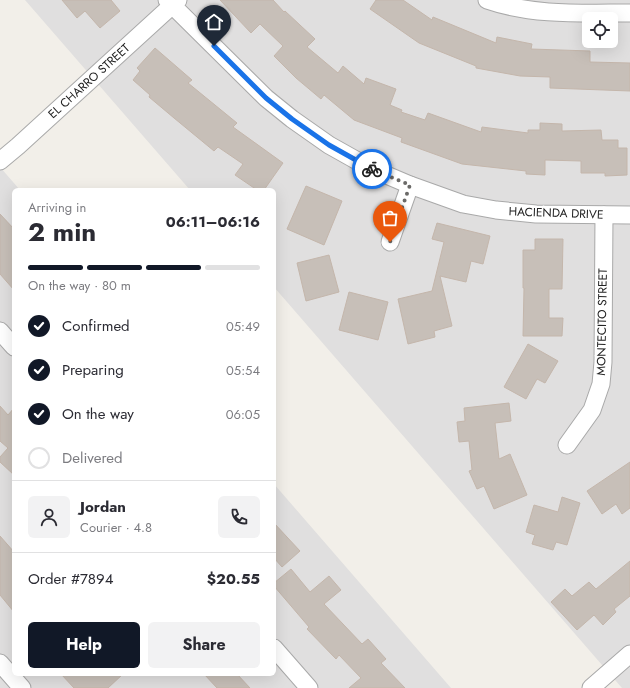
<!DOCTYPE html>
<html lang="en">
<head>
<meta charset="utf-8">
<style>
	:root { --surface:#fff; --page:#f2f2f3; --text:#2b2b33; --muted:#7c7c81; --line:#e1e1e2; --accent:#111827 }
	body { margin:0; font-family:Jost,sans-serif; background:var(--page); color:var(--text); height:100vh; display:flex; flex-direction:column; font-size:15px; white-space:nowrap }
	* { box-sizing:border-box; margin:0 }
	p { font-size:13px; color:var(--muted) }
	.icon { flex:none; width:22px; height:22px; fill:none; stroke:currentColor; stroke-width:2; stroke-linecap:round; stroke-linejoin:round }
	.map { position:relative; flex:1; overflow:hidden }
	.details { position:absolute; left:12px; top:188px; width:264px; height:488px; display:flex; flex-direction:column; background:var(--surface); border-radius:6px; box-shadow:0 4px 16px #0002 }
	.details>* { flex:none }
	.buttons { position:absolute; left:582px; top:12px; display:grid; gap:8px }
	.buttons a { display:grid; place-items:center; width:36px; height:36px; border-radius:6px; background:var(--surface); box-shadow:0 4px 16px #0002; font-size:20px }
	.pin { position:absolute; display:grid; place-items:center; width:34px; height:34px; color:#fff; margin:-41px -17px; border-radius:50% 50% 50% 0; rotate:-45deg; box-shadow:0 0 4px #0007 }
	.pin .icon { rotate:45deg }
	.courier { position:absolute; display:grid; place-items:center; width:40px; height:40px; margin:-20px; border:3px solid #1a73e8; border-radius:50%; background:#fff; color:#222; box-shadow:0 1px 5px #0007 }
	.head em { font-style:normal; font-weight:700 }
	.head div { display:flex; flex-direction:column-reverse }
	.head { display:flex; align-items:center; justify-content:space-between; height:68px; padding:0 16px }
	h1 { font-size:26px; font-weight:700; line-height:30px }
	.bar { display:grid; grid-template-columns:repeat(4,1fr); gap:6px 4px; align-content:center; height:48px; padding:0 16px }
	.bar i { height:5px; border-radius:3px; background:var(--line) }
	.bar .active { background:var(--accent) }
	.bar p { grid-column:span 4 }
	.line { display:flex; align-items:center; gap:10px; padding:0 16px; border-top:1px solid var(--line) }
	.line div { flex:1 }
	.round { display:grid; place-items:center; flex:none; width:42px; height:42px; border-radius:6px; background:var(--page) }
	ol { padding:0 16px; list-style:none }
	li { display:flex; align-items:center; gap:12px; height:44px }
	li p { margin-inline-start:auto }
	li .icon { padding:4px; border-radius:50%; background:var(--accent); color:#fff; stroke-width:4 }
	li:last-child { color:var(--muted) }
	li i { width:22px; height:22px; border:2px solid var(--line); border-radius:50% }
	.action { display:flex; gap:8px; margin-top:auto; padding:8px 16px }
	.action a { flex:1; height:46px; border-radius:6px; background:var(--accent); color:#fff; font-size:16px; font-weight:700; line-height:46px; text-align:center }
	.action a+a { background:var(--page); color:var(--text) }
	.map>svg:first-child { display:block }
	.residential { fill:#e0dfdf; fill-rule:evenodd }
	.building { fill:#c7bfb8; stroke:#c4b6ab }
	.lines { fill:none; stroke-linecap:round; stroke-linejoin:round }
	.minor-casing { stroke:#a9a9a9; stroke-width:19 }
	.minor { stroke:#fff; stroke-width:17 }
	.done { stroke:#6b6a68; stroke-width:4; stroke-dasharray:0 7.2 }
	.route { stroke:#1a73e8; stroke-width:5 }
	.labels { text-anchor:middle; stroke-width:4; stroke-linejoin:round; paint-order:stroke }
	.street-label { font-size:12px; fill:#222; stroke:#fff }
</style>
</head>
<body>
<div class="map">
<svg width="630" height="688" viewBox="0 0 630 688">
	<rect width="100%" height="100%" fill="#f2efe9"/>
	<!-- residential -->
	<g class="residential">
		<path d="M25,0H630V688H622L274,287V190H190ZM589,19H611V41H589Z"/>
		<polygon points="0,167 20,190 14,190 14,674 274,674 274,484 451,688 0,688"/>
	</g>
	<!-- building -->
	<g class="building">
		<polygon points="62,0 111,0 120,11 100,28 85,11 77,18"/>
		<polygon points="220,0 273,0 284,12 285,11 315,39 307,47 338,73 343,66 364,84 366,78 396,89 390,105 402,110 401,112 425,120 428,113 481,132 482,127 528,133 528,130 540,130 540,123 562,124 562,131 601,130 602,140 618,140 618,148 627,148 627,175 605,176 605,173 581,173 581,161 545,160 545,175 526,174 526,171 462,164 401,142 402,138 354,120 324,95 321,99 296,78 274,56 283,46 260,24 251,33"/>
		<polygon points="376,0 403,0 432,20 433,17 496,43 497,37 532,44 531,49 590,51 590,62 630,63 630,91 550,88 550,77 520,76 476,68 476,66 419,43 370,9"/>
		<polygon points="155,48 192,80 188,83 237,123 233,127 283,163 264,190 257,190 235,175 243,164 218,147 214,151 174,118 149,97 150,95 133,80 140,71 137,68"/>
		<polygon points="306,186 342,201 324,245 287,229"/>
		<polygon points="0,214 14,229 14,290 0,274"/>
		<polygon points="437,223 490,236 483,264 471,261 466,282 440,276 452,326 434,331 435,337 408,344 398,299 432,291 444,242 432,239"/>
		<polygon points="535,239 563,239 562,289 549,289 549,318 563,318 562,336 523,336 524,288 523,288 523,250 535,250"/>
		<polygon points="329,255 339,292 306,301 297,263"/>
		<polygon points="349,292 388,302 378,340 339,330"/>
		<polygon points="528,344 558,361 545,383 537,379 526,399 504,387"/>
		<polygon points="509,403 511,421 495,423 499,459 510,454 527,495 494,509 484,486 477,489 469,471 472,470 469,441 459,442 457,422 465,421 464,408"/>
		<polygon points="0,406 8,415 14,408 14,475 0,462 0,457 8,448 0,441"/>
		<polygon points="630,462 630,508 622,514 616,504 602,514 587,491"/>
		<polygon points="562,497 580,503 567,545 556,542 553,550 532,544 535,535 526,532 534,505 558,512"/>
		<polygon points="274,523 300,551 282,567 274,558"/>
		<polygon points="0,536 14,552 14,612 0,595"/>
		<polygon points="630,561 630,596 614,609 616,612 603,625 594,615 577,630 551,602 565,589 572,596 589,582 596,589"/>
		<polygon points="291,569 310,592 329,576 341,590 324,604 362,644 368,639 386,659 381,663 405,688 349,688 361,678 339,655 336,659 307,629 309,627 274,586 274,583"/>
		<polygon points="61,674 123,674 108,688 74,688"/>
		<polygon points="204,674 237,674 250,688 217,688"/>
	</g>
	<g class="lines">
		<!-- minor casing -->
		<g class="minor-casing">
			<g id="minor">
				<polyline points="167,0 266,98 292,119 329,145 370,168 410,185 463,204 496,210 536,214 630,215"/>
				<path d="M487,0C533,16 583,13 630,13"/>
				<polyline points="0,161 18,146 178,0"/>
				<polyline points="390,242 410,185"/>
				<polyline points="0,331 14,347"/>
				<polyline points="567,445 592,410 601,384 603,362 604,215"/>
				<polyline points="274,648 309,688"/>
				<polyline points="0,663 22,688"/>
				<polyline points="591,688 630,654"/>
			</g>
		</g>
		<!-- minor -->
		<use href="#minor" class="minor"/>
	</g>
	<g class="lines">
		<!-- done -->
		<polyline class="done" points="372,169 410,185 390,242"/>
		<!-- route -->
		<polyline class="route" points="214,46 266,98 292,119 329,145 372,169"/>
	</g>
	<g class="labels">
		<!-- street labels -->
		<g class="street-label">
			<text transform="translate(89 81) rotate(-42)" y="4">EL CHARRO STREET</text>
			<text transform="translate(556 213) rotate(2)" y="4">HACIENDA DRIVE</text>
			<text transform="translate(602 322) rotate(-89)" y="4">MONTECITO STREET</text>
		</g>
	</g>
</svg>
<div class="buttons">
<a><svg class="icon" aria-label="locate" viewBox="0 0 24 24"><circle cx="12" cy="12" r="6"/><path d="M12 2v4M12 18v4M2 12h4M18 12h4"/></svg></a>
</div>
<div class="pin" style="left:390px;top:242px;background:#ea580c"><svg class="icon" aria-label="bag" viewBox="0 0 24 24"><path d="M5 8h14l-1 12H6zM9 8a3 3 0 0 1 6 0"/></svg></div>
<div class="pin" style="left:214px;top:46px;background:#1f2937"><svg class="icon" aria-label="home" viewBox="0 0 24 24"><path d="M3 11l9-7 9 7M6 9v11h12V9"/></svg></div>
<div class="courier" style="left:372px;top:169px"><svg class="icon" aria-label="bike" viewBox="0 0 24 24"><circle cx="6" cy="16" r="4"/><circle cx="18" cy="16" r="4"/><path d="M6 16l4-8h5l3 8M10 8l3 8H6M13 5h3"/></svg></div>
<section class="details">
<div class="head"><div><h1>2 min</h1><p>Arriving in</p></div><em>06:11–06:16</em></div>
<div class="bar"><i class="active"></i><i class="active"></i><i class="active"></i><i></i><p>On the way · 80 m</p></div>
<ol>
<li><svg class="icon" aria-label="check" viewBox="0 0 24 24"><path d="M5 12l5 5 9-10"/></svg>Confirmed<p>05:49</p></li>
<li><svg class="icon" aria-label="check" viewBox="0 0 24 24"><path d="M5 12l5 5 9-10"/></svg>Preparing<p>05:54</p></li>
<li><svg class="icon" aria-label="check" viewBox="0 0 24 24"><path d="M5 12l5 5 9-10"/></svg>On the way<p>06:05</p></li>
<li><i></i>Delivered</li>
</ol>
<div class="line" style="height:72px"><a class="round"><svg class="icon" aria-label="person" viewBox="0 0 24 24"><circle cx="12" cy="8" r="4"/><path d="M4 21q1-7 8-7t8 7"/></svg></a><div><b>Jordan</b><p>Courier · 4.8</p></div><a class="round"><svg class="icon" aria-label="phone" viewBox="0 0 24 24"><path d="M5 4h4l2 5-3 2q2 4 5 5l2-3 5 2v4C11 20 4 13 5 4z"/></svg></a></div>
<div class="line" style="height:52px"><div>Order #7894</div><b>$20.55</b></div>
<div class="action"><a>Help</a><a>Share</a></div>
</section>
</div>
</body>
</html>
